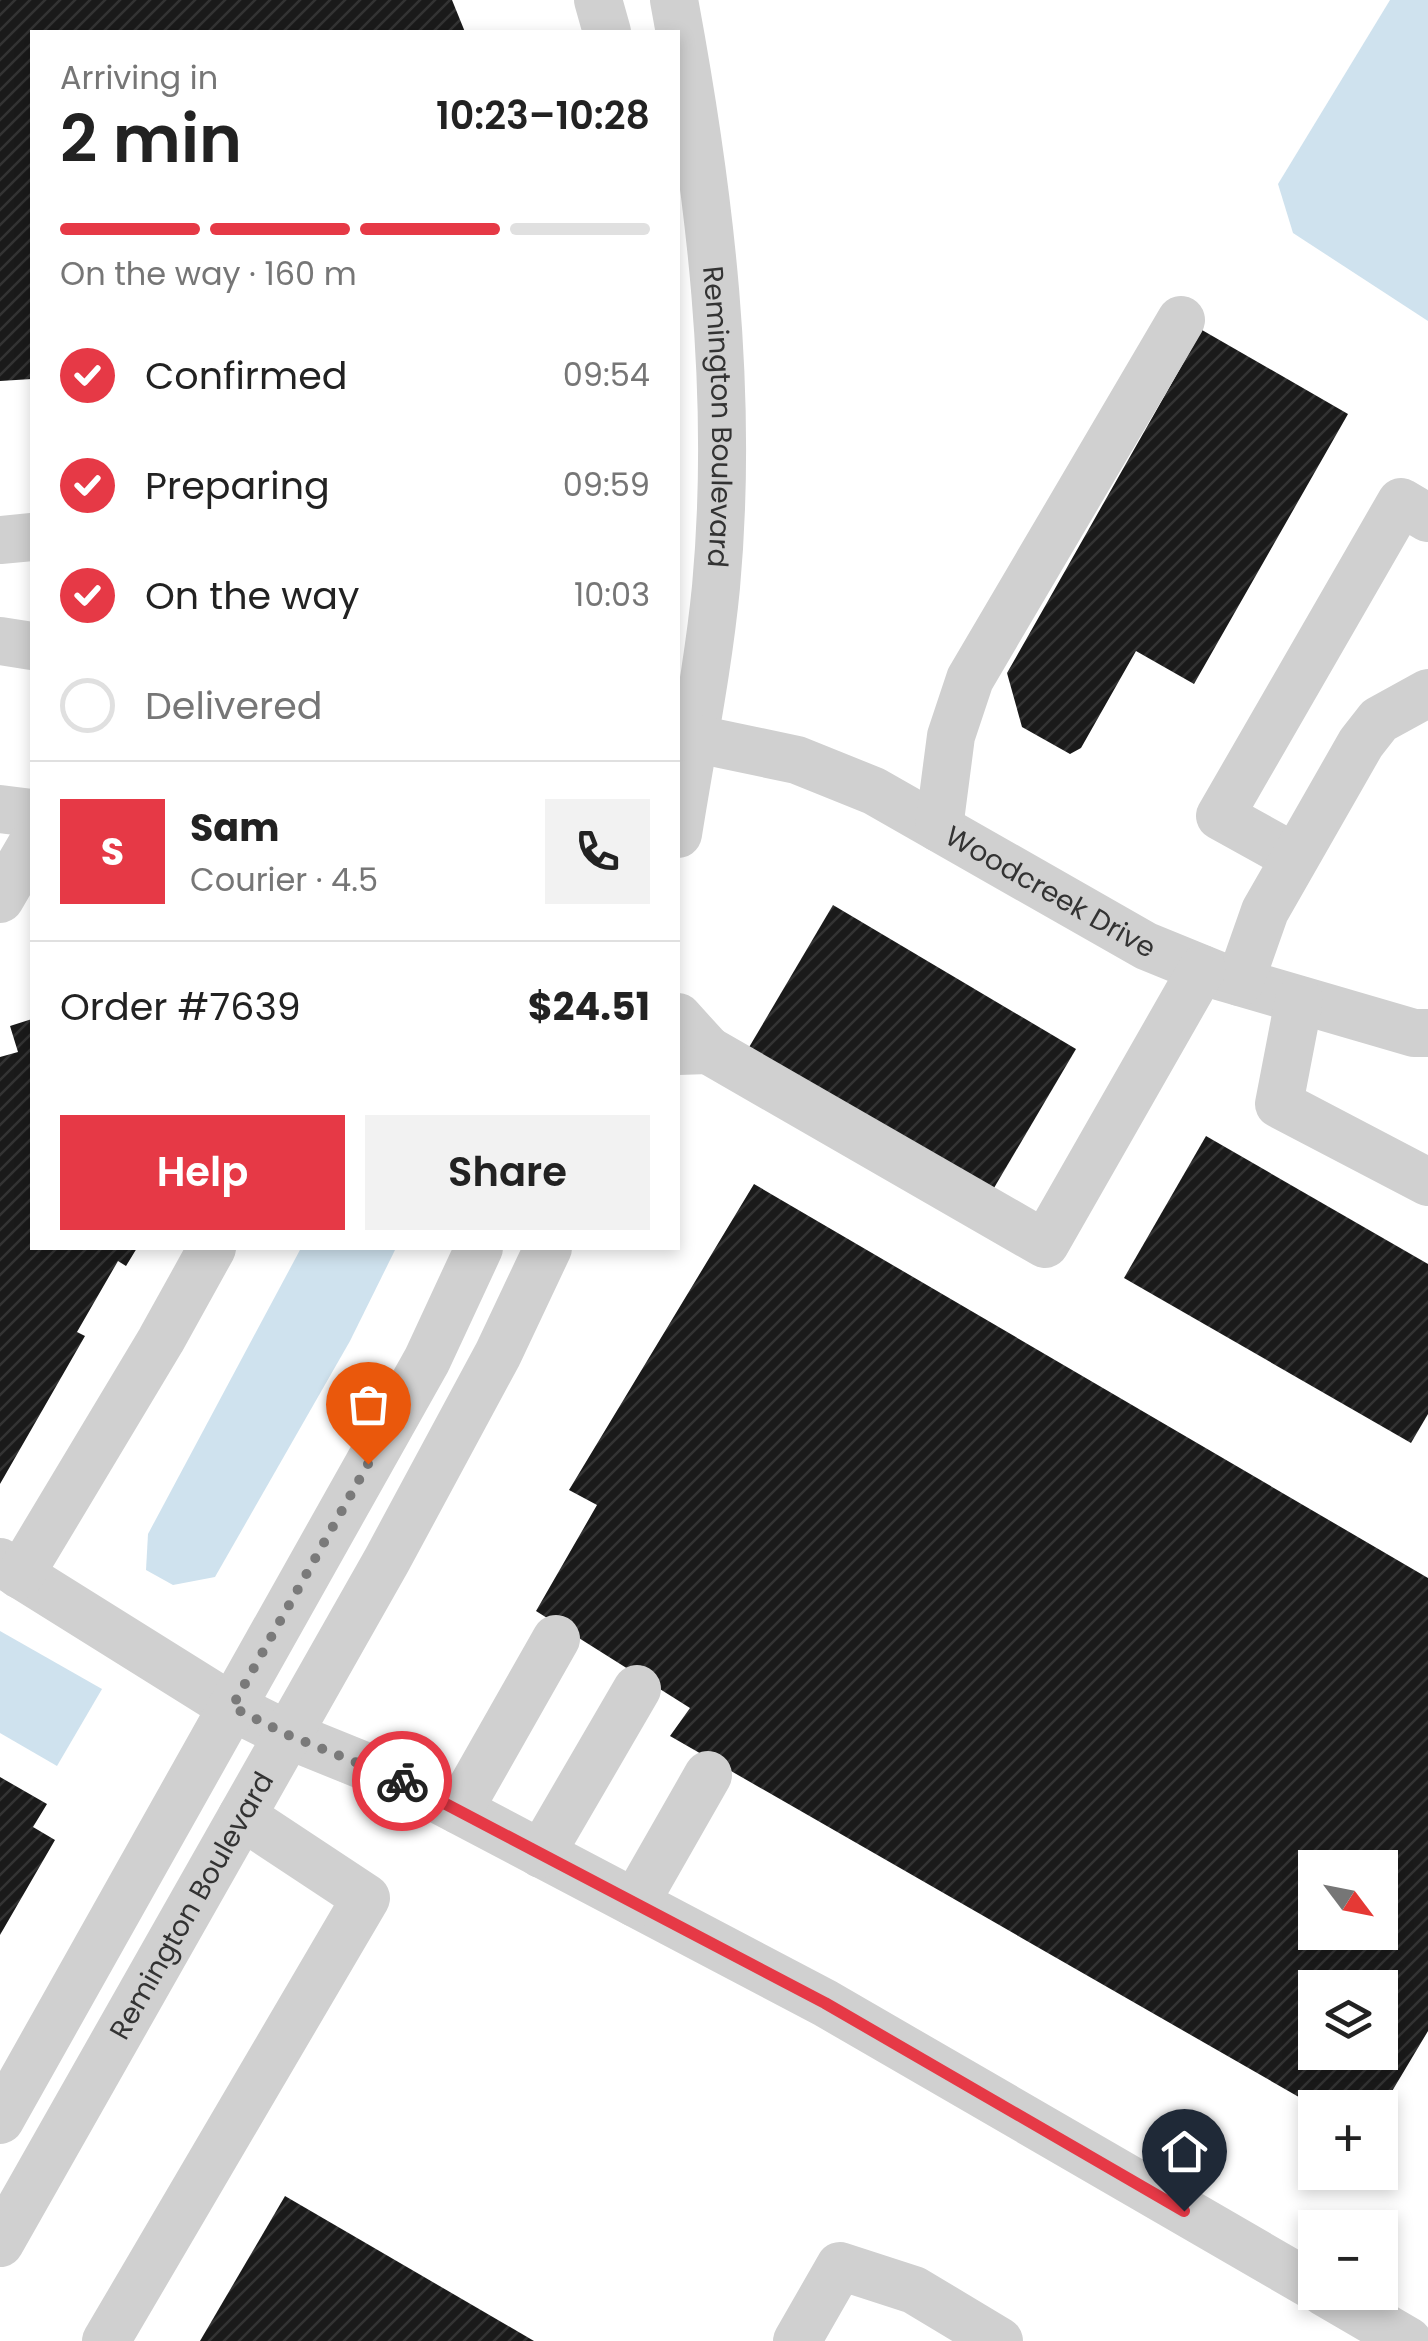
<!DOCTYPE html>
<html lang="en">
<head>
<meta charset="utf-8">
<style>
	:root { --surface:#fff; --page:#f2f2f2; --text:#222; --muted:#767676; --line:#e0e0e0; --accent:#e63946 }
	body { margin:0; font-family:Poppins,sans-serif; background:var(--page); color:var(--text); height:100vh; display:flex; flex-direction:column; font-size:38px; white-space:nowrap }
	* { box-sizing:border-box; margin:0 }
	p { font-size:32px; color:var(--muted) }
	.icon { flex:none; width:55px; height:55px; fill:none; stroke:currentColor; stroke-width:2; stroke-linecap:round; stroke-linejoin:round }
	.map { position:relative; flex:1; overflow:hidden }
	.side { position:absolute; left:30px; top:30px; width:650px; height:1220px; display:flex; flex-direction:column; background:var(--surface); border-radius:0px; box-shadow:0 5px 15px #0003 }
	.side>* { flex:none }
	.needle { width:65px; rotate:122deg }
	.tools { position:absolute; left:1298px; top:1850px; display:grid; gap:20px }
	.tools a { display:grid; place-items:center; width:100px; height:100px; border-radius:0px; background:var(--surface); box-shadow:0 5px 15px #0003; font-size:50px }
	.pin { position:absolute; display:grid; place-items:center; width:85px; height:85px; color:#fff; margin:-102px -42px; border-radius:50% 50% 50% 0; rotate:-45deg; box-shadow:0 0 10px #0007 }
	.pin .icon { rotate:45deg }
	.courier { position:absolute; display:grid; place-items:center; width:100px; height:100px; margin:-50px; border:8px solid #e63946; border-radius:50%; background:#fff; color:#222; box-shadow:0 2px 12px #0007 }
	.headline em { font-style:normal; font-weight:600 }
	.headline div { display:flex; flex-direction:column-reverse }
	.headline { display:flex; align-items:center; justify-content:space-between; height:170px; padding:0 30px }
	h1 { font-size:65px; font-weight:600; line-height:75px }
	.bar { display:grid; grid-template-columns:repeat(4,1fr); gap:15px 10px; align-content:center; height:120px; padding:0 30px }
	.bar i { height:12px; border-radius:8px; background:var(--line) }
	.bar .current { background:var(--accent) }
	.bar p { grid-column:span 4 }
	.line { display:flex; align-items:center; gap:25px; padding:0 30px; border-top:2px solid var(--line) }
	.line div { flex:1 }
	.round { display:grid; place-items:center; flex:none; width:105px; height:105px; border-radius:0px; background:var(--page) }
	ol { padding:0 30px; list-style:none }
	li { display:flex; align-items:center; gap:30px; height:110px }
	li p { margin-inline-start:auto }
	li .icon { padding:10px; border-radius:50%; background:var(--accent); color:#fff; stroke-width:4 }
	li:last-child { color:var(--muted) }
	li i { width:55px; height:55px; border:5px solid var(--line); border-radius:50% }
	.primary-button { display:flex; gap:20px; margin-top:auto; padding:20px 30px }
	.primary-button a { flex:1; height:115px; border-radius:0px; background:var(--accent); color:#fff; font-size:40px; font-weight:600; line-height:115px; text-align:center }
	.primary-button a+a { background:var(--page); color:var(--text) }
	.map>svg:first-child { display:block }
	.water { fill:#cfe2ee }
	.building { fill:url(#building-hatch); fill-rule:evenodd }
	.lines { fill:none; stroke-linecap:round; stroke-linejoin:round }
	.minor { stroke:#d0d0d0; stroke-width:48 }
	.done { stroke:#7a7a7a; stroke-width:10; stroke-dasharray:0 18 }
	.route { stroke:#e63946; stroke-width:12 }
	.labels { text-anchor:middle; stroke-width:10; stroke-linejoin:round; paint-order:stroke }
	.street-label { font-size:28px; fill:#333; stroke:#fff }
</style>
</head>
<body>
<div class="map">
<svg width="1428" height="2341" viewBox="0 0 1428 2341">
	<defs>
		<pattern id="building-hatch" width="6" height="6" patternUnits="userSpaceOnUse" patternTransform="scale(2.5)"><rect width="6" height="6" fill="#1a1a1a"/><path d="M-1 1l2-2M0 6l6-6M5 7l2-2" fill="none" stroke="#333"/></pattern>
	</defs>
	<rect width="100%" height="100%" fill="#fff"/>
	<!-- water -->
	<g class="water">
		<polygon points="1390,0 1428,0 1428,321 1293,233 1278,184"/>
		<polygon points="301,1248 396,1248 350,1341 215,1577 173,1585 146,1570 148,1534"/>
		<polygon points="0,1631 102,1689 57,1766 0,1733"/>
	</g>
	<!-- building -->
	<g class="building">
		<polygon points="0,0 452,0 465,32 32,32 32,379 0,381"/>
		<polygon points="1202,330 1348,414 1194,684 1136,651 1081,748 1070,754 1022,727 1007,673"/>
		<polygon points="833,905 1076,1049 991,1193 748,1049"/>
		<polygon points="32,1019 32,1248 137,1248 126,1266 118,1261 77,1332 85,1336 0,1484 0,1057 18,1052 10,1026"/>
		<polygon points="1206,1136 1428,1264 1428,1414 1411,1443 1124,1278"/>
		<path d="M754,1184L1428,1578V2031L1382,2108H1318L670,1736L690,1708L536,1611L597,1505L569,1490ZM1315,1868H1380V1932H1315ZM1315,1988H1380V2052H1315Z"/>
		<polygon points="0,1777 47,1804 33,1827 55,1840 0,1935"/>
		<polygon points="285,2196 534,2341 200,2341"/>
	</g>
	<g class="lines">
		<!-- minor -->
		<g class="minor">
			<polyline points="598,0 607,32"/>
			<path id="s1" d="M674,0C710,193 734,391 716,587C708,669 691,752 678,834"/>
			<polyline points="0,540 32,537"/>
			<polyline points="0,641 32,646"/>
			<path id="s2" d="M678,735L797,760L874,791L1146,946L1222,977L1414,1033H1428"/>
			<polyline points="0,809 32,813"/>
			<polyline points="939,828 951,736 970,679 1181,320"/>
			<polyline points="1294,857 1220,816 1401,502 1428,518"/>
			<polyline points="0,899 32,844"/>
			<polyline points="1240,982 1265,911 1361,743 1379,720 1428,693"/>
			<polyline points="1299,1000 1279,1104 1428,1182"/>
			<polyline points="678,1017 708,1050 678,1051"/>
			<polyline points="708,1050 1045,1244 1202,969"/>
			<polyline points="0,1562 232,1707 288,1735 409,1784 825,2003 1315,2287"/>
			<polyline points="20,1575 161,1340 212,1248"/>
			<polyline points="459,1810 556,1639"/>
			<polyline points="541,1854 637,1689"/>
			<polyline points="635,1903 708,1775"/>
			<polyline points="0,2120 427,1360 479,1248"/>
			<path id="s3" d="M0,2243L387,1560L498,1354L548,1248"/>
			<polyline points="1324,2292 1408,2341"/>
			<polyline points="106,2341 366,1898 242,1816"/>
			<polyline points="797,2341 840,2266 914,2290 999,2341"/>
		</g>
	</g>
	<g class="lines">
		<!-- done -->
		<polyline class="done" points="368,1464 232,1707 288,1735 402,1781"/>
		<!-- route -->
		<polyline class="route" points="402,1781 825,2003 1184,2211"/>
	</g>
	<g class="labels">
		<!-- street labels -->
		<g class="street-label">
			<text dy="10" stroke="none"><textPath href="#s1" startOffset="420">Remington Boulevard</textPath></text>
			<text dy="10" stroke="none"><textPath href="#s2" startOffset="408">Woodcreek Drive</textPath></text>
			<text dy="10" stroke="none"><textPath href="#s3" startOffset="388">Remington Boulevard</textPath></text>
		</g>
	</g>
</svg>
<div class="tools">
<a><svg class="needle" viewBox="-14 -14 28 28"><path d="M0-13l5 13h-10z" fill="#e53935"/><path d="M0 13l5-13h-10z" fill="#767676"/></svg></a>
<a><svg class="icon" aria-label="layers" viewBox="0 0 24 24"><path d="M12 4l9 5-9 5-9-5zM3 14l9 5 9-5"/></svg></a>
<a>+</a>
<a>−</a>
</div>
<div class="pin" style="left:368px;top:1464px;background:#ea580c"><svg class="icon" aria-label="bag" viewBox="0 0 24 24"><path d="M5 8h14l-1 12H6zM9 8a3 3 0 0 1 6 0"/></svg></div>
<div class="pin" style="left:1184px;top:2211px;background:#1f2937"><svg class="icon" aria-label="home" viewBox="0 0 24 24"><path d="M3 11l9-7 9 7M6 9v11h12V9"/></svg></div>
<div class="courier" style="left:402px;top:1781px"><svg class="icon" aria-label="bike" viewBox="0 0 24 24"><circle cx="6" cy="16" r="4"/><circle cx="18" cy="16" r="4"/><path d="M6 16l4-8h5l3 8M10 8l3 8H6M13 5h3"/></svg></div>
<section class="side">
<div class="headline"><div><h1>2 min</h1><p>Arriving in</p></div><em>10:23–10:28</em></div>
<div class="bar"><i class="current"></i><i class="current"></i><i class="current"></i><i></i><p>On the way · 160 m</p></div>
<ol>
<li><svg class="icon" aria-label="check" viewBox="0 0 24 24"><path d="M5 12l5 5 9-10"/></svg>Confirmed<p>09:54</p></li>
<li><svg class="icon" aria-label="check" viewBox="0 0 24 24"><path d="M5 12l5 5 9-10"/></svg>Preparing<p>09:59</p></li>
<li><svg class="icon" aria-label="check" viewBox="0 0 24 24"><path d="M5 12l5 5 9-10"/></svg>On the way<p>10:03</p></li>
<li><i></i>Delivered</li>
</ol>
<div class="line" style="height:180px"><b class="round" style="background:var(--accent);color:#fff">S</b><div><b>Sam</b><p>Courier · 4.5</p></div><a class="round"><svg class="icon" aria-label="phone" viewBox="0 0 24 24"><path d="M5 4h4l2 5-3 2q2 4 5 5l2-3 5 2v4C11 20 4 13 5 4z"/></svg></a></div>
<div class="line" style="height:130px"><div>Order #7639</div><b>$24.51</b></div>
<div class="primary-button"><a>Help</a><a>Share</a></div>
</section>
</div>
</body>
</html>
